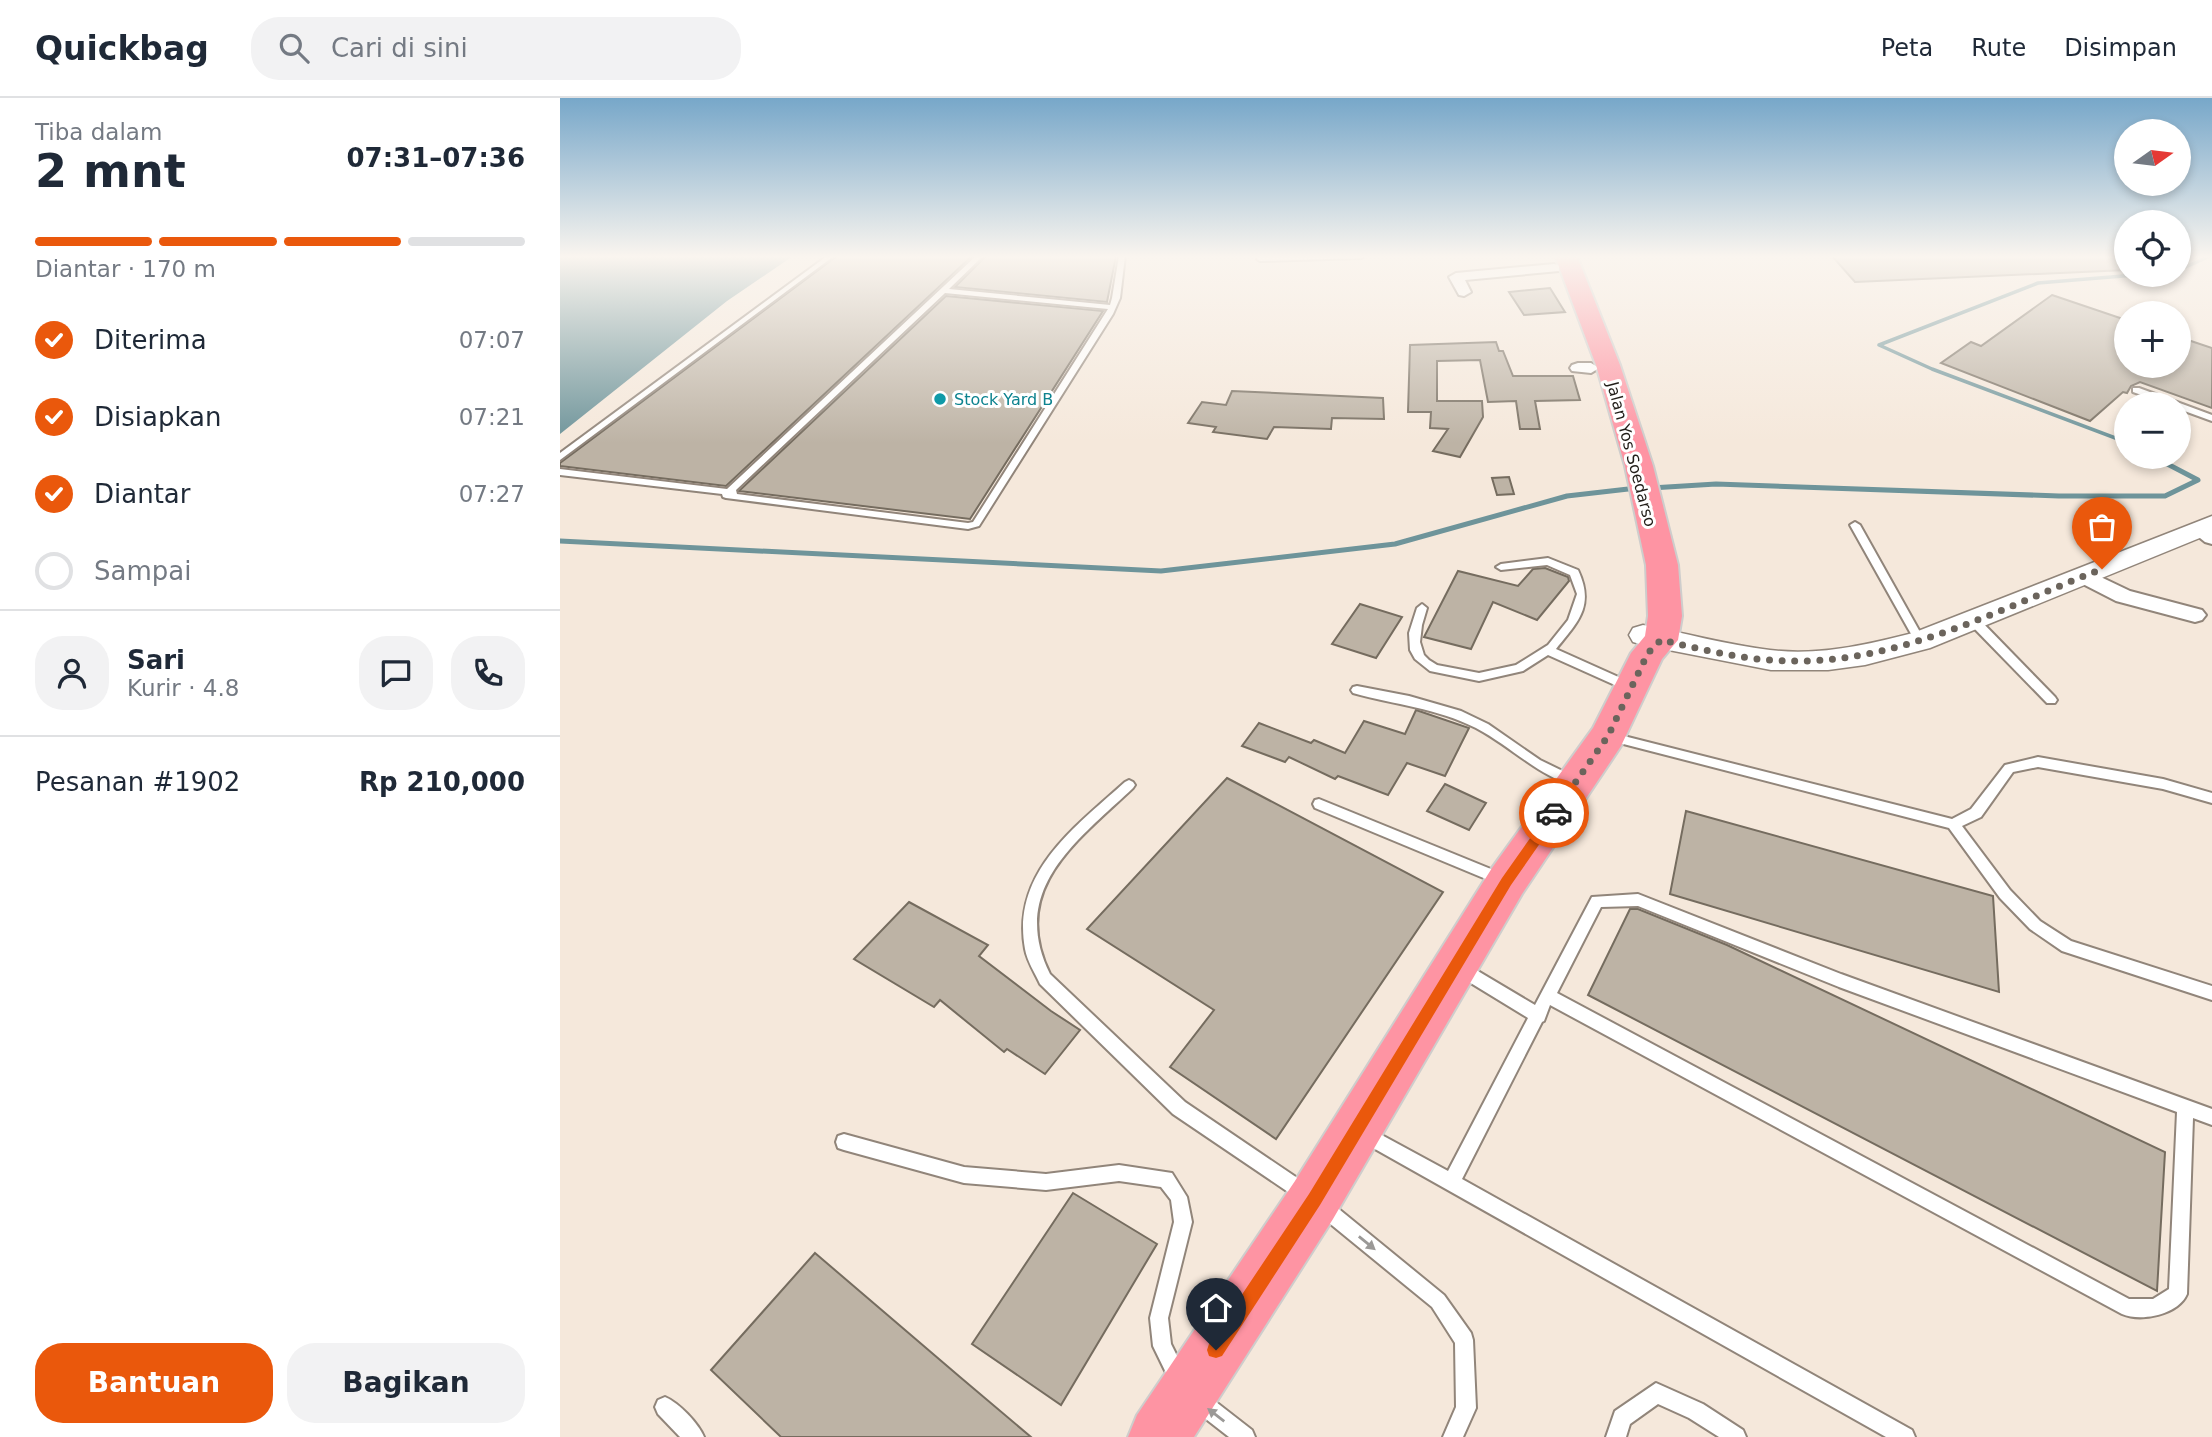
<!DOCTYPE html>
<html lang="id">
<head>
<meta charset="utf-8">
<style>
	:root { --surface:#fff; --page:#f2f2f3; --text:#1f2937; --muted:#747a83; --line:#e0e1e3; --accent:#ea580c }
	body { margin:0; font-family:"DejaVu Sans",sans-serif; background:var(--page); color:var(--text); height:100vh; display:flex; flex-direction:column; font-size:26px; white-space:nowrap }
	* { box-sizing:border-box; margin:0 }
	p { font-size:23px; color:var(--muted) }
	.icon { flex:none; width:38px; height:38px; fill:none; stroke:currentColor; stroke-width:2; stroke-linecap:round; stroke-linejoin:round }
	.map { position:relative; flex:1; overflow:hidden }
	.details { display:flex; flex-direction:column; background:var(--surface); width:560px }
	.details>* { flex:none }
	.needle { width:46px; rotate:76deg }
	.controls { position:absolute; left:1554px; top:21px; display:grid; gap:14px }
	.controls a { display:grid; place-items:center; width:77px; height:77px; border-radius:50%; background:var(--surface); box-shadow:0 4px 10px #0003; font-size:35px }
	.pin { position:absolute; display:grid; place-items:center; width:60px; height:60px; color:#fff; margin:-72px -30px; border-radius:50% 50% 50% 0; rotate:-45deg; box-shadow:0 0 7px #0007 }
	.pin .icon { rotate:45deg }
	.courier { position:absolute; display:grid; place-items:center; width:70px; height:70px; margin:-35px; border:5px solid #ea580c; border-radius:50%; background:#fff; color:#222; box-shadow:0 2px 9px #0007 }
	.summary em { font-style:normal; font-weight:800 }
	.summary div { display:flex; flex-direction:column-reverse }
	.summary { display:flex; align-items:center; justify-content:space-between; height:119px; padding:0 35px }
	h1 { font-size:46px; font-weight:800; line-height:52px }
	.bar { display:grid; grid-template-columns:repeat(4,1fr); gap:10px 7px; align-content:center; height:84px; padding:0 35px }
	.bar i { height:9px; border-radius:5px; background:var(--line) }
	.bar .active { background:var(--accent) }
	.bar p { grid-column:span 4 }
	.line { display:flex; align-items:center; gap:18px; padding:0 35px; border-top:2px solid var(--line) }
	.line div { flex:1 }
	.round { display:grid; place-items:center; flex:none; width:74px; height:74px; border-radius:28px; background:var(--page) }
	ol { padding:0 35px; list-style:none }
	li { display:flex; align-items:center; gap:21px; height:77px }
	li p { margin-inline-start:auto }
	li .icon { padding:7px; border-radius:50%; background:var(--accent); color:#fff; stroke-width:4 }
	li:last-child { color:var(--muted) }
	li i { width:38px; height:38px; border:4px solid var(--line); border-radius:50% }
	.button { display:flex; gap:14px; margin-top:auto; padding:14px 35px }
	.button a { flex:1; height:80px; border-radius:28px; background:var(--accent); color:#fff; font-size:28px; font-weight:800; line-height:80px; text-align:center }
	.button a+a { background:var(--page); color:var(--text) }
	header { display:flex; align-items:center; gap:42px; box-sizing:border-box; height:98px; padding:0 35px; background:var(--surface); border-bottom:2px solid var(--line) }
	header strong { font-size:33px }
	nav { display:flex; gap:38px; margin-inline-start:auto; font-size:24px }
	.search { width:490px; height:63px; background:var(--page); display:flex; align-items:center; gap:18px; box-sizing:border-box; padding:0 24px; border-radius:28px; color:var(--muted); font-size:26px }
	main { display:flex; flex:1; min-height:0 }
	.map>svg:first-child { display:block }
	.water { fill:#6e949a }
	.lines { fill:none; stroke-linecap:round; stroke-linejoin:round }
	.stream-far1 { stroke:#6e949a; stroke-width:3.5 }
	.stream { stroke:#6e949a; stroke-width:5 }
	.building { fill:#bdb3a5; stroke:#756c5f; stroke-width:2 }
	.service-casing { stroke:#91857a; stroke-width:4 }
	.minor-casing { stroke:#91857a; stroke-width:4 }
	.tertiary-casing { stroke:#91857a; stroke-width:3 }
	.trunk-casing { stroke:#cecdcc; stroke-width:4 }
	.service { fill:#fff; fill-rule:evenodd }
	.minor { fill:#fff; fill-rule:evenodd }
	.tertiary { fill:#fff; fill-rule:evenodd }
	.trunk { fill:#fe94a3; fill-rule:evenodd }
	.oneway { fill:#9b9997 }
	.route { fill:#ea580c }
	.done { stroke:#6b645c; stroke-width:7; stroke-dasharray:0 12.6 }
	.culture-dot { fill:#0f9aa8; stroke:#fff; stroke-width:2.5 }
	.labels { text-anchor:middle; stroke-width:6; stroke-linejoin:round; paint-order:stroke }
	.far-culture-label { font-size:16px; fill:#0d838f; stroke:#fff; text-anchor:start }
	.far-street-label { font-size:16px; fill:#211d18; stroke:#fff }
</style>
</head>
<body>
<header>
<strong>Quickbag</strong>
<div class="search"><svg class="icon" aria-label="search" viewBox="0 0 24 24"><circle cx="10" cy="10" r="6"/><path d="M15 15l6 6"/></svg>Cari di sini</div>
<nav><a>Peta</a><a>Rute</a><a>Disimpan</a></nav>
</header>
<main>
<section class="details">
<div class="summary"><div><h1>2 mnt</h1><p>Tiba dalam</p></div><em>07:31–07:36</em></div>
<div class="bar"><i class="active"></i><i class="active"></i><i class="active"></i><i></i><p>Diantar · 170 m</p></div>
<ol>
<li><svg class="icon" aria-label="check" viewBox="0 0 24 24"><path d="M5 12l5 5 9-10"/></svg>Diterima<p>07:07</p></li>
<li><svg class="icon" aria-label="check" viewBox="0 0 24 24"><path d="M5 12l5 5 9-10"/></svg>Disiapkan<p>07:21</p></li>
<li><svg class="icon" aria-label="check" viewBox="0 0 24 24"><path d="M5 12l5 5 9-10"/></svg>Diantar<p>07:27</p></li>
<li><i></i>Sampai</li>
</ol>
<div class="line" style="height:126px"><a class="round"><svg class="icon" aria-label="person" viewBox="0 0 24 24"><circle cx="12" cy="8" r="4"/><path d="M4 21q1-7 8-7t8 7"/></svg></a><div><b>Sari</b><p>Kurir · 4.8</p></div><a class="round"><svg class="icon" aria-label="chat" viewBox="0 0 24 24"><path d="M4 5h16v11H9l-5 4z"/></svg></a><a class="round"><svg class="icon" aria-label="phone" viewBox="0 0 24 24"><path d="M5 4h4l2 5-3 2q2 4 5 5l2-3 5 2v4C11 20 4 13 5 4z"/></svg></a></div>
<div class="line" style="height:91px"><div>Pesanan #1902</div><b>Rp 210,000</b></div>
<div class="button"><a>Bantuan</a><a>Bagikan</a></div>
</section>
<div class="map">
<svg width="1652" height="1339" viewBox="0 0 1652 1339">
	<rect width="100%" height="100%" fill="#f5e8db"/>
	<!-- water -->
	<polygon class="water" points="0,158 233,158 167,203 0,336"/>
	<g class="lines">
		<!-- stream-far1 -->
		<g class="stream-far1">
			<polyline points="1619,172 1650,158"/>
			<polyline points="1566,344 1372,271 1319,247 1478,185 1575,177"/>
		</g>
		<!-- stream -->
		<g class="stream">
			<polyline points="1091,390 1156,386 1499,398 1605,398 1638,382 1594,359"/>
			<polyline points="0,443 601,473 835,446 1007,398 1077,390"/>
		</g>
	</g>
	<!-- building -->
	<g class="building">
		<polygon points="277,158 412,158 166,388 0,368 0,365"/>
		<polygon points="426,158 556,158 547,204 395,189"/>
		<polygon points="1272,158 1566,158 1566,172 1295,184"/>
		<polygon points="990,190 1005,214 964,217 949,194"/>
		<polygon points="1492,197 1566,222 1566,268 1619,268 1619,239 1652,250 1652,310 1580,284 1571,288 1567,295 1563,294 1530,323 1381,265 1411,244 1421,248"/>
		<polygon points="386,198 543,213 410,421 179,393"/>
		<polygon points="936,244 939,253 943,253 953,278 1013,278 1020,302 975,303 980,331 960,331 956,303 928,304 920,262 877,263 877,303 922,303 923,319 900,359 873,353 888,331 870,330 871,314 848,314 850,247"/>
		<polygon points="672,293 823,300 824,321 772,320 771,331 714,329 707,341 653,334 656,329 628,325 642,304 666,307"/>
		<polygon points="949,379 954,396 937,397 932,380"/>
		<polygon points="985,470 1008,479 1009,483 977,522 933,504 911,551 864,539 898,473 958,488 973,471"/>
		<polygon points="800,506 842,519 816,560 772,546"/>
		<polygon points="856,612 909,630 885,678 847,665 828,697 778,678 775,681 729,659 725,664 682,648 699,625 751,645 754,642 785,655 804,623 845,636"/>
		<polygon points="667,680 883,794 716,1041 610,969 654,912 527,831"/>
		<polygon points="885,686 926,705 909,732 867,713"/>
		<polygon points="1126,713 1433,798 1439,894 1110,796"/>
		<polygon points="349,804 428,847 419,858 491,913 520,932 485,976 447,951 444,954 380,902 374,909 294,861"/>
		<polygon points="1070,811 1078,811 1167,847 1605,1054 1597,1193 1028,897"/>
		<polygon points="513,1095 597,1146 501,1307 412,1246"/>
		<polygon points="255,1155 400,1279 471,1339 221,1339 151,1272"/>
	</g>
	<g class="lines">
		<!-- service casing -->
		<g class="service-casing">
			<g id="service">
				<polygon points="267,158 274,158 0,362 0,355"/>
				<path d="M416,158H423L389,191L550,207L552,200L559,158H565L560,200L553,216L419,428L408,431L166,400L163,399L162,396L0,377V371L167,391ZM385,195L548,211L413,424L408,425L177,396L176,392Z"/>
				<polygon points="698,158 704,159 804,158 801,160 700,163 697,161"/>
				<polygon points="1573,290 1579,290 1652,317 1652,323 1619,311 1619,306 1607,306 1573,294"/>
				<polygon points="1295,424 1300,427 1365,543 1364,546 1356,546 1355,543 1290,427"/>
				<path d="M988,460L1018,472C1035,508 1018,524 996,551L1074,586L1076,589L1074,592H1066L988,557L963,573L919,583L870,573L855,561L850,552L849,535L857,510L862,506L867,510L862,527L860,544L864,557L869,562L877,567L919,575L956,567L988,547L1008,522L1017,496L1010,477L987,467L941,472L936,469L941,466Z"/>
				<polygon points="1413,518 1417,519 1495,599 1497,602 1495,605 1487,605 1409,525 1408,522"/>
				<path d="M797,588L849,598L901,613L928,626L980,662L1017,680L1019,683L1017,686L1013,688C975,675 950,648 916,630C876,610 836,607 793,595L791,592L793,589Z"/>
				<polygon points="1048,634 1392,721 1411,711 1445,667 1478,659 1603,681 1652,695 1652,705 1603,691 1478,669 1453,674 1421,719 1402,728 1450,792 1480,823 1511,843 1652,888 1652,902 1502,853 1470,831 1440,800 1389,730 1044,641 1042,638 1044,635"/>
				<path d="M569,682L573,684L575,687L573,690C517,743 448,791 490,876L625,1004L752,1090L754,1096L752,1102L746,1104L740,1102L613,1016L480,886C475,875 467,863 465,851C451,775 515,729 565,684Z"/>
				<polygon points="759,701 948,778 950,782 948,786 943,788 938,786 755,710 753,706 755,702"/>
				<path d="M1078,796L1281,876L1652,1011V1027L1633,1020L1627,1196C1618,1217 1581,1224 1562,1216L990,907L984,923L982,924L902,1081L1352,1332L1355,1339H1326L799,1042L797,1036L799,1030L805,1028L888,1073L968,920L896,876L894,871L896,866L901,864L906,866L975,907L1032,799ZM1078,808L1279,889L1617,1014L1609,1191L1593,1201H1569L997,895L1041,809Z"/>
				<polygon points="284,1036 404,1069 486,1076 559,1067 612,1075 627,1099 632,1124 608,1220 611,1246 628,1280 626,1287 619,1289 612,1287 593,1248 590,1220 614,1124 611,1102 601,1089 559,1083 486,1092 404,1085 284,1052 278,1050 276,1044 278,1038"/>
				<polygon points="763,1100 769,1103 884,1197 911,1235 913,1242 916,1310 903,1339 883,1339 896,1309 895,1245 872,1209 757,1115 754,1109 757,1103"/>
				<polygon points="1096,1285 1143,1306 1183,1332 1186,1339 1159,1339 1129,1320 1098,1306 1070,1326 1066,1339 1046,1339 1055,1313"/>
				<polygon points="640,1294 647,1297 692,1332 695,1339 669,1339 633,1311 630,1304 633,1297"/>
				<path d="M105,1299C119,1305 138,1325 144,1339H120L98,1316L95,1309L98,1302Z"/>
			</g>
		</g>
		<!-- minor casing -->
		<g class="minor-casing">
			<g id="minor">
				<polygon points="994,166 999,167 999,173 905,182 911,194 904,198 899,197 889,179 896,175"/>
				<polygon points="1018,265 1031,265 1039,270 1031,275 1012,273 1010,270 1012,267"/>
				<polygon points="1640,426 1652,431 1652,446 1645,444 1630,432"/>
				<polygon points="1524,471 1570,493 1642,512 1646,517 1642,522 1635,524 1556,503 1517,483 1514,478 1517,473"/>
			</g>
		</g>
		<!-- tertiary casing -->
		<g class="tertiary-casing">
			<path id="tertiary" d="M1652,418V435L1370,550L1305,567L1268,572H1211L1083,547L1073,544L1069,537L1073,530L1083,527C1125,535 1167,547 1210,552C1258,558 1306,547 1353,535Z"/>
		</g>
		<!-- trunk casing -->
		<g class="trunk-casing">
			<polygon id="trunk" points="995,158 1017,158 1060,267 1093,368 1118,467 1122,518 1118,542 1102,561 1061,648 962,796 773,1121 634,1339 568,1339 577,1317 735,1083 932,770 1033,630 1071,555 1085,538 1088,518 1086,467 1065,368 1036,267"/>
		</g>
		<!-- service -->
		<use href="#service" class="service"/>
		<!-- minor -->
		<use href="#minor" class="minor"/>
		<!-- tertiary -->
		<use href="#tertiary" class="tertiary"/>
		<!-- trunk -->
		<use href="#trunk" class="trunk"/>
	</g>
	<!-- one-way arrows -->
	<defs><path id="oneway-solid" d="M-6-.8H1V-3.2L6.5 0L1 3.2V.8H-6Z" transform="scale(1.75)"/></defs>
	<g class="oneway">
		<use href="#oneway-solid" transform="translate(807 1145) rotate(39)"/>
		<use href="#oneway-solid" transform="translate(656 1317) rotate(-142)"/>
	</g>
	<!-- sky -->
	<linearGradient id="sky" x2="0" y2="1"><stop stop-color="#77a7c9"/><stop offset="0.46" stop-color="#faf5ef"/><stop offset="1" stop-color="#faf5ef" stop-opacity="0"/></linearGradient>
	<rect width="1652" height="345" fill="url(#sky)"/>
	<!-- route -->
	<polygon class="route" points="994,710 1000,715 999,718 951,787 760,1107 662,1258 656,1260 649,1258 647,1252 649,1246 749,1096 942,780 990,712"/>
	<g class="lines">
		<!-- done -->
		<path class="done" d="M994,715L1048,638L1088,555L1101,542C1137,550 1174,560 1211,562C1328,572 1436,512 1542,471"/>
	</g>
	<!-- markers -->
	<circle class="culture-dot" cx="380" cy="301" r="7"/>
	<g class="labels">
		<!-- far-culture labels -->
		<g class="far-culture-label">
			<text x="394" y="307">Stock Yard B</text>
		</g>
		<!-- far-street labels -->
		<g class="far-street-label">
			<text transform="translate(1072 356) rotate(75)" y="6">Jalan Yos Soedarso</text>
		</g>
	</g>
</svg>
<div class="controls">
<a><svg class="needle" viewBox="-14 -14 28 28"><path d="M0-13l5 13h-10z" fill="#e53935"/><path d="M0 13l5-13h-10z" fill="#747a83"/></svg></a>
<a><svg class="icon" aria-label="locate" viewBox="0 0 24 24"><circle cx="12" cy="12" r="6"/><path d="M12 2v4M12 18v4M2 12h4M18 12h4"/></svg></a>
<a>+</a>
<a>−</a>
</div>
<div class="pin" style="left:1542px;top:471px;background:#ea580c"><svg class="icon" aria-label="bag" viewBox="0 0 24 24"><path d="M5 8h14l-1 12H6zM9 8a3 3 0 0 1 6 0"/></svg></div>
<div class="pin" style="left:656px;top:1252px;background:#1f2937"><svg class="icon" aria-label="home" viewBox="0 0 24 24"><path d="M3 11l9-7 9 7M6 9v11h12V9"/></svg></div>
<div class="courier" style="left:994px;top:715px"><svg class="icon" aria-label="car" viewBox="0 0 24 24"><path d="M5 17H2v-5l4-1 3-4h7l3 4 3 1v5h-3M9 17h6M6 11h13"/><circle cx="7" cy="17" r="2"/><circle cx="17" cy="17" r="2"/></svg></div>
</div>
</main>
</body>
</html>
